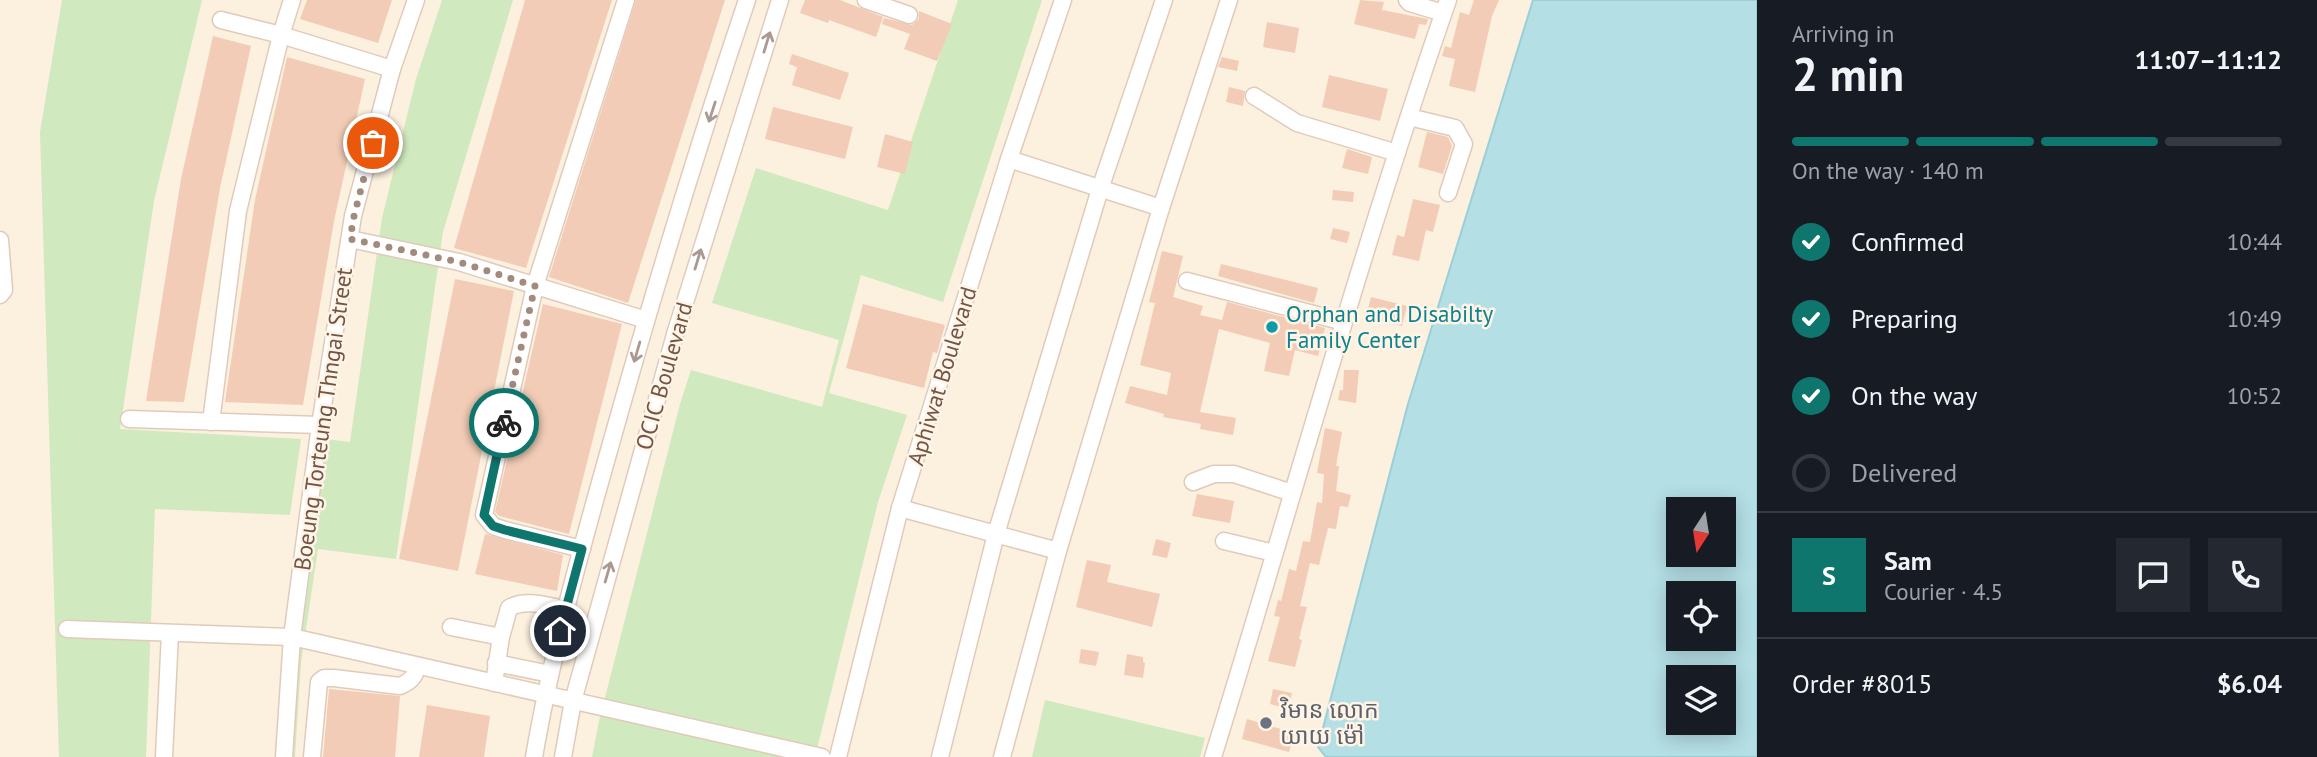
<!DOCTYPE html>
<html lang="en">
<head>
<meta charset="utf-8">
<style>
	:root { --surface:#171b24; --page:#242831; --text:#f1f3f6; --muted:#9ea1a6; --line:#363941; --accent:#0f766e }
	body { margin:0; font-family:"PT Sans","Noto Sans Khmer",sans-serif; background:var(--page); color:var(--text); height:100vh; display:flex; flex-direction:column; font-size:26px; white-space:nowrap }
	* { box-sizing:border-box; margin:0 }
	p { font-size:23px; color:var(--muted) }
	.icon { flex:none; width:38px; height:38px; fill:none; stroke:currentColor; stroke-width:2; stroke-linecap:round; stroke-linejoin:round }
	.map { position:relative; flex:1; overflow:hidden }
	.panel { display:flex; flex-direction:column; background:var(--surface); width:560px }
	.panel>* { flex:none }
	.needle { width:46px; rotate:192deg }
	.tools { position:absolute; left:1666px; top:497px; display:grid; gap:14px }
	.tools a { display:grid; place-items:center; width:70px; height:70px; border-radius:0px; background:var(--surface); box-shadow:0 4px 18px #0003; font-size:35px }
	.pin { position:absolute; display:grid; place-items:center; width:60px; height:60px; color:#fff; margin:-30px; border:4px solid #fff; border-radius:50%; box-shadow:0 2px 7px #0007 }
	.courier { position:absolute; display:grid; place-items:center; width:70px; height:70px; margin:-35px; border:5px solid #0f766e; border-radius:50%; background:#fff; color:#222; box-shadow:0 2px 9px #0007 }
	.overview em { font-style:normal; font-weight:600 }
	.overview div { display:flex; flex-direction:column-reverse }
	.overview { display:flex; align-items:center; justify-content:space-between; height:119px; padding:0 35px }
	h1 { font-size:46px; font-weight:600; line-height:52px }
	.bar { display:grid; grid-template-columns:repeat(4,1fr); gap:10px 7px; align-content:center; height:84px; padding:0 35px }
	.bar i { height:9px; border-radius:5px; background:var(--line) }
	.bar .on { background:var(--accent) }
	.bar p { grid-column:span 4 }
	.line { display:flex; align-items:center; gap:18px; padding:0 35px; border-top:2px solid var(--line) }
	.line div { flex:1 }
	.round { display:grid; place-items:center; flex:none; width:74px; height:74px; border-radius:0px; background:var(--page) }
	ol { padding:0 35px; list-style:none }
	li { display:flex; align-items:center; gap:21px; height:77px }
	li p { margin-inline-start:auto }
	li .icon { padding:7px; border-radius:50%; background:var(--accent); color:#fff; stroke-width:4 }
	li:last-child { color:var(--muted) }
	li i { width:38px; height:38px; border:4px solid var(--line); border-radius:50% }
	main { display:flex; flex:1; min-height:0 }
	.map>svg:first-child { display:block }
	.green { fill:#d1e9be }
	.water { fill:#b4dfe5; stroke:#9acfd7; stroke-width:2; fill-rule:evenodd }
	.building { fill:#f2ccb6 }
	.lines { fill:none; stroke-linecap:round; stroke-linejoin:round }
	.minor-casing { stroke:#e0cbbb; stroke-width:19 }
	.minor { stroke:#fff; stroke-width:16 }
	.oneway { stroke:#aa9991 }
	.done { stroke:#a28b7c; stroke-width:7; stroke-dasharray:0 12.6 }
	.route { stroke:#0f766e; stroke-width:9 }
	.culture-dot { fill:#0f9aa8; stroke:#fff4e5; stroke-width:2.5 }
	.worship-dot { fill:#6b7280; stroke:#fff4e5; stroke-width:2.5 }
	.labels { text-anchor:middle; stroke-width:5; stroke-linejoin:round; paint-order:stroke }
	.culture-label { font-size:23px; fill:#0d838f; stroke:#fff4e5; text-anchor:start }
	.street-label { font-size:23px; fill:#725547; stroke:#fff4e5 }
	.worship-label { font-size:23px; fill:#5b616d; stroke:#fff4e5; text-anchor:start }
</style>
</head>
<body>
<main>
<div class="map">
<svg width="1757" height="757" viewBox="0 0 1757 757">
	<rect width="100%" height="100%" fill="#fcf0df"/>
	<!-- green -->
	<g class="green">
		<polygon points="62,0 202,0 154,201 120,429 301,439 290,515 155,509 146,757 59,757 40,132"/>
		<polygon points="442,0 513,0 443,232 396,559 318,549 301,663 295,757 289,757 294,662 326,439 350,442 382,218 416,79"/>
		<polygon points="958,0 1042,0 943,302 861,275 829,393 907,415 878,502 815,757 592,757 599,721 680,404 691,370 822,407 839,340 712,303 756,168 888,210"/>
		<polygon points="1045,700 1205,738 1200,757 1032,757"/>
	</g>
	<!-- water -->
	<path class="water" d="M1533,0H1757V757H1326L1318,747L1408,404ZM1678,509H1724V555H1678ZM1678,593H1724V639H1678ZM1678,677H1724V723H1678Z"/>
	<!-- building -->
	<g class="building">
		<polygon points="307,0 392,0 378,43 300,19"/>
		<polygon points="525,0 612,0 526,268 454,248"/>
		<polygon points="636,0 725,0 628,303 549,277"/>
		<polygon points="805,0 840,0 883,17 876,37 829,20 828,23 800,13"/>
		<polygon points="1360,0 1384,2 1382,10 1428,19 1426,25 1419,24 1415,39 1354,24"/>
		<polygon points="1474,0 1499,0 1492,16 1475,92 1449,86 1455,59 1442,56 1445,46 1451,48 1460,12 1469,15"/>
		<polygon points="919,11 952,24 937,61 904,49 910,34 882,24 884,18 912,25 919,19"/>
		<polygon points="1267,22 1299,28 1295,53 1263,47"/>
		<polygon points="213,36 251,46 220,188 184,402 146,401 181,179"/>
		<polygon points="792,54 849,73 840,100 792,85 797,67 789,64"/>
		<polygon points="287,57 365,79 334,221 303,405 225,402 255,200"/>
		<polygon points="1222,57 1239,61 1237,71 1218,67"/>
		<polygon points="1329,75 1388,89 1380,121 1322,107"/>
		<polygon points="1229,87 1245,91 1243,106 1226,102"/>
		<polygon points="773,107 853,127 845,159 765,139"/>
		<polygon points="1427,132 1448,137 1452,146 1443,174 1418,167"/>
		<polygon points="885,134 913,142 905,174 877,167"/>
		<polygon points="1347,149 1372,157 1368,174 1342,168"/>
		<polygon points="1333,190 1354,192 1353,202 1332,200"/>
		<polygon points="1413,199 1440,205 1433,232 1426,230 1419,261 1392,255 1397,235 1404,237"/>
		<polygon points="1333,228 1350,232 1347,243 1330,239"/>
		<polygon points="1162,251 1183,256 1173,297 1203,306 1200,315 1222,320 1227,302 1325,328 1318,356 1295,350 1289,376 1264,371 1270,343 1219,329 1200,412 1236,418 1233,435 1200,429 1201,424 1163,417 1164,414 1125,403 1130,386 1167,395 1171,373 1140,365 1155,303 1149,302"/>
		<polygon points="1221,264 1318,288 1314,303 1218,276"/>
		<polygon points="455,279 514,291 458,571 399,559"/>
		<polygon points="1371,297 1407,306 1402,326 1366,317"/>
		<polygon points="543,304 622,324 569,534 499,516 495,512"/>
		<polygon points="863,304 945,325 937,353 933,352 924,388 846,368"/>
		<polygon points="1344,370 1359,370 1356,403 1338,400 1340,390 1343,390"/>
		<polygon points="1325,428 1342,432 1336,466 1339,466 1336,491 1351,495 1348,507 1340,506 1336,529 1328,528 1319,565 1310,563 1300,606 1307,607 1299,639 1302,640 1295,667 1268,661 1280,617 1274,616 1278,600 1281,601 1289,569 1296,571 1303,541 1310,542 1317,502 1322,503 1324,474 1317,473"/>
		<polygon points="1197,494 1234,501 1230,523 1192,516"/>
		<polygon points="485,534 563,555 557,591 475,574"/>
		<polygon points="1156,539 1171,543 1167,558 1152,555"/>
		<polygon points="1087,560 1111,565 1107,582 1160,594 1152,627 1076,607"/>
		<polygon points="1081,649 1099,652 1096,666 1079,663"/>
		<polygon points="1127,654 1143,657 1143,662 1145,663 1143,678 1124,675"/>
		<polygon points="329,689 400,696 395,757 323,757"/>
		<polygon points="1273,689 1292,693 1288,709 1270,704"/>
		<polygon points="427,705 490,716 484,757 419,757"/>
		<polygon points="1247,719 1284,730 1283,734 1293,738 1289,752 1242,739"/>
	</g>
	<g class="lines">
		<!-- minor casing -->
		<g class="minor-casing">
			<g id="minor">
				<polyline points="866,0 909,15"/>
				<polyline points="1407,0 1410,3 1443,13"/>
				<polyline points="221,20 281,35 392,69"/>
				<polyline points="1254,96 1297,123 1397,153"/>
				<polyline points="1409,117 1455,128 1464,144 1448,193"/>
				<polyline points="1009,159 1161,208"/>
				<polyline points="350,239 459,262 646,320"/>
				<polyline points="0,240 4,290 0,295"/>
				<polyline points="1187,281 1344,322"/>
				<polyline points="129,419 320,425"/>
				<polyline points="211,422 238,211 281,35 292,0"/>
				<polyline points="1193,482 1214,474 1234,474 1292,493"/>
				<polyline points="900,508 1058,551"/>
				<polyline points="1224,541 1274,553"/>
				<polyline points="582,549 505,530 493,526 484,515 535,286 626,0"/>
				<polyline points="451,627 501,637 494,683"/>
				<polyline points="67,629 292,637 822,757"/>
				<path d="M501,637L509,608C525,598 547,606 565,609"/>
				<polyline points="496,663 550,674"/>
				<polyline points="164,757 170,633"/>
				<polyline points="284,757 292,637 320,425 353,216 392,69 416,0"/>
				<path d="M312,757L319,682L324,678H334L400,686C411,681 415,677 417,666"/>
				<path d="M534,757C552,652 581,550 610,447C652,297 697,148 747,0"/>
				<polyline points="563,757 573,701 676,331 780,0"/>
				<polyline points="838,757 900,508 1009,159 1063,0"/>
				<polyline points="940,757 996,534 1100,189 1164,0"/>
				<polyline points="1002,757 1058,551 1161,208 1229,0"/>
				<path d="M1213,757C1291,505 1361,250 1448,0"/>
			</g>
		</g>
		<!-- minor -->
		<use href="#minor" class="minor"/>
	</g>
	<!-- one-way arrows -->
	<defs><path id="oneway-shaft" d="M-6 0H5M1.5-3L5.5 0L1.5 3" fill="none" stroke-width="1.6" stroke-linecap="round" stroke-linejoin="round" transform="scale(1.75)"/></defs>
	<g class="oneway">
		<use href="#oneway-shaft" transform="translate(767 42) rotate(-73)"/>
		<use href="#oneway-shaft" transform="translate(712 112) rotate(108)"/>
		<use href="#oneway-shaft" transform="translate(698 259) rotate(-73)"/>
		<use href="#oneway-shaft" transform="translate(637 352) rotate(106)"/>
		<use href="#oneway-shaft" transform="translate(608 572) rotate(-74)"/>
	</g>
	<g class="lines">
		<!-- done -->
		<polyline class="done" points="373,143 354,216 350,239 459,262 535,286 504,423"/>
		<!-- route -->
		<polyline class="route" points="504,423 484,515 493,526 505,530 582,549 560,631"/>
	</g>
	<!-- markers -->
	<circle class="culture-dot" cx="1272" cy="327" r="7"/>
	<circle class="worship-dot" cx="1266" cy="723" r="7"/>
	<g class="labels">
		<!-- culture labels -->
		<g class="culture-label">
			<text x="1286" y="322">Orphan and Disabilty<tspan x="1286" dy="26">Family Center</tspan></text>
		</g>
		<!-- street labels -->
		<g class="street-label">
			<text transform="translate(664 376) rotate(-74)" y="8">OCIC Boulevard</text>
			<text transform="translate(942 376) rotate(-73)" y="8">Aphiwat Boulevard</text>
			<text transform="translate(323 419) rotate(-82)" y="8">Boeung Torteung Thngai Street</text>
		</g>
		<!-- worship labels -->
		<g class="worship-label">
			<text x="1280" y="718">វិមាន លោក<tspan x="1280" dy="26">យាយ ម៉ៅ</tspan></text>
		</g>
	</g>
</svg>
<div class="tools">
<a><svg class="needle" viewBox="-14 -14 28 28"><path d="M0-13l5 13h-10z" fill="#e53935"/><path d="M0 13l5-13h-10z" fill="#9ea1a6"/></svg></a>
<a><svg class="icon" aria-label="locate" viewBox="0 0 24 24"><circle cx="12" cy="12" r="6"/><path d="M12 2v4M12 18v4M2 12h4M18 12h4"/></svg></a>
<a><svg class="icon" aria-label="layers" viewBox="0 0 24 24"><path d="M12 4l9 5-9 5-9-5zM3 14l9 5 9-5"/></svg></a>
</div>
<div class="pin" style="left:373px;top:143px;background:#ea580c"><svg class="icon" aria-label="bag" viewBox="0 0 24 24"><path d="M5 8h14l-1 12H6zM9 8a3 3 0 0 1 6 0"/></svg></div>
<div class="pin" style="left:560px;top:631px;background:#1f2937"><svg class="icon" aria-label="home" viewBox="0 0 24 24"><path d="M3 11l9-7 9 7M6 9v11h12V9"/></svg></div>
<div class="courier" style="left:504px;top:423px"><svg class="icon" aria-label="bike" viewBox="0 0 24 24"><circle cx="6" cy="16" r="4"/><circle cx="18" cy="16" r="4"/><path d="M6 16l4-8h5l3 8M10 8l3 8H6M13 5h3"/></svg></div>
</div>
<section class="panel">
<div class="overview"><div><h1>2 min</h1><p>Arriving in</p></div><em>11:07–11:12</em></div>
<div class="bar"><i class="on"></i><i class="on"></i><i class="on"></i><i></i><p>On the way · 140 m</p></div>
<ol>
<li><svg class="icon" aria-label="check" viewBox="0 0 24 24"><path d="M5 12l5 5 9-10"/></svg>Confirmed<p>10:44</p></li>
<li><svg class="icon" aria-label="check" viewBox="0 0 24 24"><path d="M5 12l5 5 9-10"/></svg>Preparing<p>10:49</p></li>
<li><svg class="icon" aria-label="check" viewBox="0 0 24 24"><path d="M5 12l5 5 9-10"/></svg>On the way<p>10:52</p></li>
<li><i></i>Delivered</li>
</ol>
<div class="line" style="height:126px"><b class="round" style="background:var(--accent);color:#fff">S</b><div><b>Sam</b><p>Courier · 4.5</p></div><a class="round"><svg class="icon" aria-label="chat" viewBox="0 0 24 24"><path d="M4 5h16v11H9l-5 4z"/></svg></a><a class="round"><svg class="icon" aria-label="phone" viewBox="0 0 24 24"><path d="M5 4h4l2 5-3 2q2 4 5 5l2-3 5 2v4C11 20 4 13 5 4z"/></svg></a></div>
<div class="line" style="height:91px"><div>Order #8015</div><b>$6.04</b></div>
</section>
</main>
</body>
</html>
